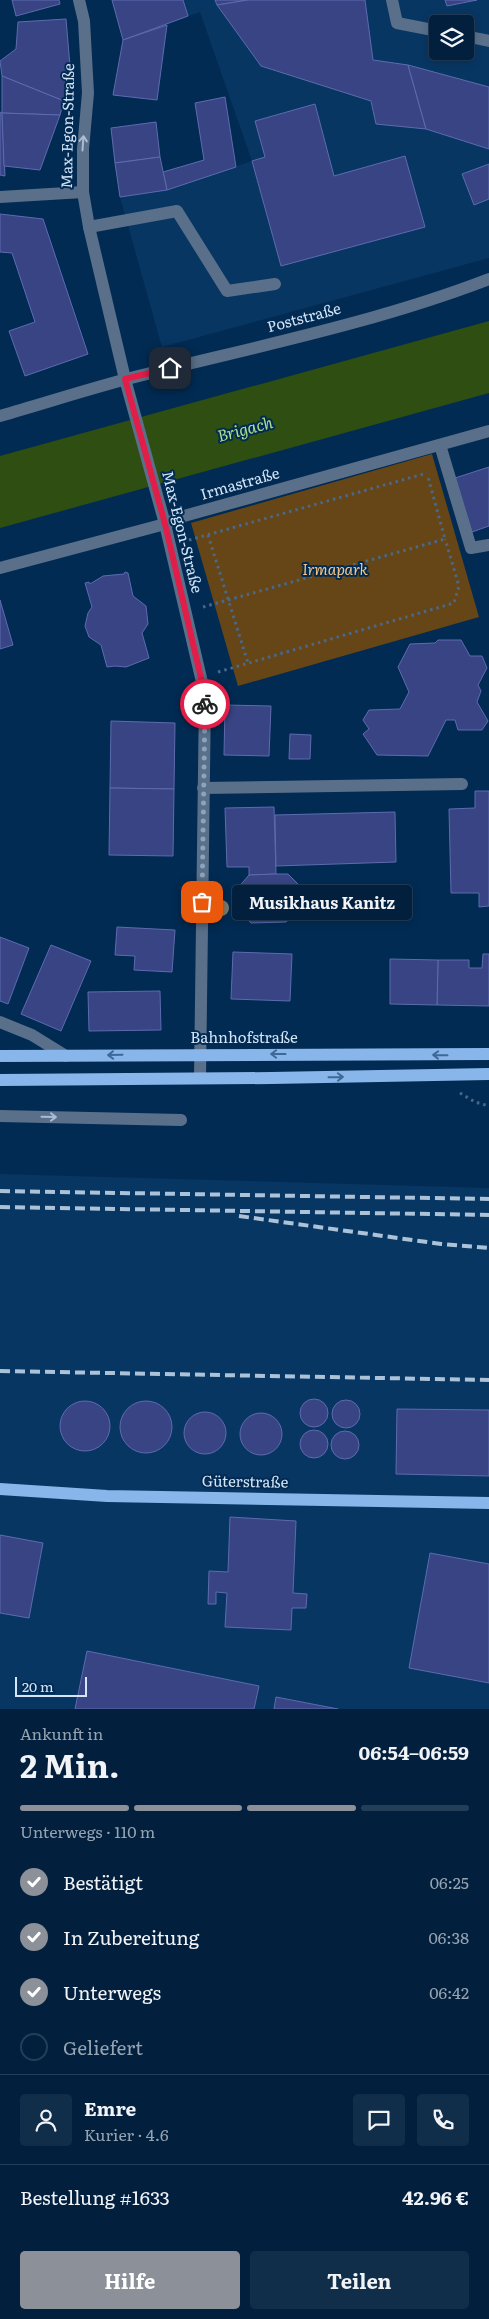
<!DOCTYPE html>
<html lang="de">
<head>
<meta charset="utf-8">
<style>
	:root { --surface:#02203e; --page:#102d49; --text:#f1f3f6; --muted:#96a3b0; --line:#233e58; --accent:#8c9099 }
	body { margin:0; font-family:Literata,serif; background:var(--page); color:var(--text); height:100vh; display:flex; flex-direction:column; font-size:19px; white-space:nowrap }
	* { box-sizing:border-box; margin:0 }
	p { font-size:16px; color:var(--muted) }
	.icon { flex:none; width:28px; height:28px; fill:none; stroke:currentColor; stroke-width:2; stroke-linecap:round; stroke-linejoin:round }
	.map { position:relative; height:1709px; overflow:hidden }
	.details { display:flex; flex-direction:column; background:var(--surface); flex:1 }
	.details>* { flex:none }
	.fabs { position:absolute; left:429px; top:15px; display:grid; gap:10px }
	.fabs a { display:grid; place-items:center; width:45px; height:45px; border-radius:5px; background:var(--surface); box-shadow:0 2px 8px #0003,0 0 0 1px var(--line); font-size:25px }
	.scale { position:absolute; left:15px; bottom:12px; width:72px; box-sizing:border-box; padding-left:5px; border:2px solid #d4e5f8; border-top:0; font-size:14px; line-height:18px; white-space:nowrap; color:#d4e5f8; -webkit-text-stroke:4px #022b53; paint-order:stroke }
	.pin { position:absolute; display:grid; place-items:center; width:42px; height:42px; color:#fff; margin:-21px; border-radius:10px; box-shadow:0 2px 8px #0006 }
	.courier { position:absolute; display:grid; place-items:center; width:50px; height:50px; margin:-25px; border:4px solid #e11d48; border-radius:50%; background:#fff; color:#222; box-shadow:0 1px 6px #0007 }
	.bubble { position:absolute; height:35px; border-radius:5px; background:var(--surface); box-shadow:0 2px 8px #0003,0 0 0 1px var(--line); font-size:16px; font-weight:700; line-height:35px; text-align:center }
	.overview em { font-style:normal; font-weight:700 }
	.overview div { display:flex; flex-direction:column-reverse }
	.overview { display:flex; align-items:center; justify-content:space-between; height:85px; padding:0 20px }
	h1 { font-size:32px; font-weight:700; line-height:38px }
	.bar { display:grid; grid-template-columns:repeat(4,1fr); gap:8px 5px; align-content:center; height:60px; padding:0 20px }
	.bar i { height:6px; border-radius:4px; background:var(--line) }
	.bar .selected { background:var(--accent) }
	.bar p { grid-column:span 4 }
	.line { display:flex; align-items:center; gap:12px; padding:0 20px; border-top:1px solid var(--line) }
	.line div { flex:1 }
	.round { display:grid; place-items:center; flex:none; width:52px; height:52px; border-radius:5px; background:var(--page) }
	ol { padding:0 20px; list-style:none }
	li { display:flex; align-items:center; gap:15px; height:55px }
	li p { margin-inline-start:auto }
	li .icon { padding:5px; border-radius:50%; background:var(--accent); color:#fff; stroke-width:4 }
	li:last-child { color:var(--muted) }
	li i { width:28px; height:28px; border:2px solid var(--line); border-radius:50% }
	.action { display:flex; gap:10px; margin-top:auto; padding:10px 20px }
	.action a { flex:1; height:58px; border-radius:5px; background:var(--accent); color:#fff; font-size:20px; font-weight:700; line-height:58px; text-align:center }
	.action a+a { background:var(--page); color:var(--text) }
	.map>svg:first-child { display:block }
	.built { fill:#083662; fill-rule:evenodd }
	.green { fill:#664617 }
	.water { fill:#2e4e12 }
	.building { fill:#384484; stroke:#5d6baf }
	.lines { fill:none; stroke-linecap:round; stroke-linejoin:round }
	.path { stroke:#48698a; stroke-width:3; stroke-dasharray:2.5 4; stroke-linecap:butt }
	.minor { stroke:#5a708a; stroke-width:12 }
	.major { stroke:#88b5ea; stroke-width:12 }
	.rail { stroke:#acc2d9; stroke-width:4; stroke-dasharray:10 5; stroke-linecap:butt }
	.tree { fill:#89806f }
	.oneway { stroke:#a9bcd2 }
	.oneway2 { stroke:#3e6997 }
	.done { stroke:#8aa4be; stroke-width:5; stroke-dasharray:0 9 }
	.route { stroke:#e11d48; stroke-width:6 }
	.labels { text-anchor:middle; stroke-width:4; stroke-linejoin:round; paint-order:stroke }
	.street-label { font-size:15px; fill:#d4e5f8; stroke:#022b53 }
	.park-label { font-size:15px; font-style:italic; fill:#f8c686; stroke:#022b53 }
	.water-label { font-size:16px; font-style:italic; fill:#afe18c; stroke:#022b53 }
</style>
</head>
<body>
<div class="map">
<svg width="489" height="1709" viewBox="0 0 489 1709">
	<rect width="100%" height="100%" fill="#022b53"/>
	<!-- built -->
	<g class="built">
		<path d="M112,0H489V258L162,347L120,197L167,190L252,161L200,12L123,40ZM438,24H465V51H438Z"/>
		<polygon points="0,1174 489,1188 489,1709 0,1709"/>
	</g>
	<!-- green -->
	<polygon class="green" points="432,454 479,617 238,686 191,523"/>
	<!-- water -->
	<polygon class="water" points="489,321 489,393 0,528 0,456"/>
	<!-- building -->
	<g class="building">
		<polygon points="12,0 59,0 60,4 16,16"/>
		<polygon points="112,0 183,0 188,16 123,40"/>
		<polygon points="215,0 248,0 217,5"/>
		<polygon points="248,0 365,0 373,60 408,65 426,129 376,124 371,101 261,66 217,5"/>
		<polygon points="445,0 477,0 447,6"/>
		<polygon points="66,19 70,66 64,101 2,76 0,61 16,49 18,22"/>
		<polygon points="167,25 157,100 113,95 123,40"/>
		<polygon points="408,65 489,87 489,149 426,129"/>
		<polygon points="2,76 64,101 60,115 2,113"/>
		<polygon points="225,97 236,167 167,190 163,172 204,160 195,103"/>
		<polygon points="315,104 334,176 405,156 425,227 281,266 252,161 265,157 255,121"/>
		<polygon points="0,112 2,113 5,176 0,175"/>
		<polygon points="2,113 60,115 40,170 4,166"/>
		<polygon points="156,122 160,157 115,163 111,128"/>
		<polygon points="160,157 167,190 120,197 115,163"/>
		<polygon points="489,164 489,199 474,205 462,174"/>
		<polygon points="0,214 43,219 88,354 25,376 9,331 35,322 12,253 0,252"/>
		<polygon points="489,467 489,526 472,532 455,478"/>
		<polygon points="125,572 128,573 133,596 146,606 148,624 142,633 149,658 126,667 115,666 107,667 101,645 89,637 85,626 88,613 92,607 85,583 89,582 90,584 103,576 124,574"/>
		<polygon points="0,600 13,645 0,649"/>
		<polygon points="438,640 461,640 470,656 482,656 487,668 478,685 481,691 477,702 488,721 482,730 458,730 455,720 446,720 428,756 377,755 363,734 369,729 363,720 369,710 400,709 409,692 398,667 410,644 435,643"/>
		<polygon points="225,705 271,706 269,756 224,755"/>
		<polygon points="111,721 175,723 174,789 110,788"/>
		<polygon points="290,734 311,735 310,759 289,759"/>
		<polygon points="110,788 174,789 173,856 109,855"/>
		<polygon points="475,791 489,791 489,906 479,907 479,893 451,893 449,809 475,808"/>
		<polygon points="274,807 276,874 249,875 249,867 227,867 225,808"/>
		<polygon points="395,812 396,862 276,866 275,815"/>
		<polygon points="276,874 288,874 302,888 301,908 286,922 251,923 237,908 237,889 249,875"/>
		<polygon points="117,927 175,930 172,972 134,970 135,956 115,955"/>
		<polygon points="0,937 29,948 8,1004 0,1001"/>
		<polygon points="51,945 91,961 61,1031 21,1014"/>
		<polygon points="233,952 292,954 290,1001 231,999"/>
		<polygon points="483,954 489,954 489,1006 437,1005 438,960 469,960 469,968 482,968"/>
		<polygon points="390,959 438,960 437,1005 390,1004"/>
		<polygon points="160,991 161,1030 89,1031 88,992"/>
		<circle cx="314" cy="1413" r="14"/>
		<circle cx="346" cy="1414" r="14"/>
		<circle cx="85" cy="1426" r="25"/>
		<circle cx="146" cy="1427" r="26"/>
		<polygon points="397,1409 489,1410 489,1476 396,1474"/>
		<circle cx="205" cy="1433" r="21"/>
		<circle cx="261" cy="1434" r="21"/>
		<circle cx="314" cy="1444" r="14"/>
		<circle cx="345" cy="1445" r="14"/>
		<polygon points="230,1517 296,1521 293,1593 307,1594 306,1608 292,1608 291,1630 225,1627 227,1593 216,1592 216,1604 208,1604 209,1571 228,1572"/>
		<polygon points="0,1535 43,1543 29,1618 0,1613"/>
		<polygon points="430,1553 489,1564 489,1683 409,1668"/>
		<polygon points="87,1651 259,1686 254,1709 75,1709"/>
		<polygon points="276,1697 338,1709 274,1709"/>
	</g>
	<g class="lines">
		<!-- path -->
		<g class="path">
			<polyline points="208,535 248,663"/>
			<polyline points="189,540 427,473"/>
			<polyline points="203,607 445,539 428,477"/>
			<polyline points="218,672 454,603 459,586 445,539"/>
			<polyline points="460,1093 475,1102 489,1106"/>
		</g>
		<!-- minor -->
		<g class="minor">
			<polyline points="79,0 84,21 88,93 83,149 83,192 89,227 125,379 165,524 205,695 200,1078"/>
			<polyline points="392,0 397,23 438,31"/>
			<polyline points="465,36 489,41"/>
			<polyline points="0,197 83,192"/>
			<polyline points="89,227 177,211 227,291 275,284"/>
			<path d="M0,416C42,404 85,390 127,379C249,348 372,324 489,279"/>
			<polyline points="440,445 471,548 489,545"/>
			<polyline points="0,568 165,524 184,516 489,431"/>
			<polyline points="203,788 462,784"/>
			<polyline points="0,1022 32,1035 66,1056"/>
			<polyline points="0,1116 181,1120"/>
		</g>
		<!-- major -->
		<g class="major">
			<polyline points="0,1056 489,1054"/>
			<polyline points="0,1080 271,1078 489,1074"/>
			<polyline points="0,1489 107,1496 489,1503"/>
		</g>
		<!-- rail -->
		<g class="rail">
			<polyline points="0,1191 489,1199"/>
			<polyline points="0,1207 489,1215"/>
			<polyline points="239,1216 441,1244 489,1248"/>
			<polyline points="0,1371 489,1380"/>
		</g>
	</g>
	<!-- trees -->
	<circle class="tree" cx="221" cy="908" r="8"/>
	<!-- one-way arrows -->
	<defs><path id="oneway-shaft" d="M-6 0H5M1.5-3L5.5 0L1.5 3" fill="none" stroke-width="1.6" stroke-linecap="round" stroke-linejoin="round" transform="scale(1.25)"/></defs>
	<g class="oneway">
		<use href="#oneway-shaft" transform="translate(83 143) rotate(-86)"/>
		<use href="#oneway-shaft" transform="translate(49 1117) rotate(1)"/>
	</g>
	<g class="oneway2">
		<use href="#oneway-shaft" transform="translate(278 1054) rotate(-180)"/>
		<use href="#oneway-shaft" transform="translate(115 1055) rotate(179)"/>
		<use href="#oneway-shaft" transform="translate(440 1055) rotate(-179)"/>
		<use href="#oneway-shaft" transform="translate(336 1077) rotate(-1)"/>
	</g>
	<g class="lines">
		<!-- done -->
		<polyline class="done" points="202,902 205,704"/>
		<!-- route -->
		<polyline class="route" points="170,368 125,379 165,524 205,695 205,704"/>
	</g>
	<g class="labels">
		<!-- street labels -->
		<g class="street-label">
			<text transform="translate(68 126) rotate(-89)" y="5">Max-Egon-Straße</text>
			<text transform="translate(304 318) rotate(-15)" y="5">Poststraße</text>
			<text transform="translate(240 484) rotate(-16)" y="5">Irmastraße</text>
			<text transform="translate(182 532) rotate(76)" y="5">Max-Egon-Straße</text>
			<text x="244" y="1043">Bahnhofstraße</text>
			<text transform="translate(245 1482) rotate(1)" y="5">Güterstraße</text>
		</g>
		<!-- park labels -->
		<g class="park-label">
			<text x="335" y="575">Irmapark</text>
		</g>
		<!-- water labels -->
		<g class="water-label">
			<text transform="translate(245 429) rotate(-15)" y="6">Brigach</text>
		</g>
	</g>
</svg>
<div class="fabs">
<a><svg class="icon" aria-label="layers" viewBox="0 0 24 24"><path d="M12 4l9 5-9 5-9-5zM3 14l9 5 9-5"/></svg></a>
</div>
<div class="scale">20 m</div>
<div class="pin" style="left:202px;top:902px;background:#ea580c"><svg class="icon" aria-label="bag" viewBox="0 0 24 24"><path d="M5 8h14l-1 12H6zM9 8a3 3 0 0 1 6 0"/></svg></div>
<div class="pin" style="left:170px;top:368px;background:#1f2937"><svg class="icon" aria-label="home" viewBox="0 0 24 24"><path d="M3 11l9-7 9 7M6 9v11h12V9"/></svg></div>
<div class="courier" style="left:205px;top:704px"><svg class="icon" aria-label="bike" viewBox="0 0 24 24"><circle cx="6" cy="16" r="4"/><circle cx="18" cy="16" r="4"/><path d="M6 16l4-8h5l3 8M10 8l3 8H6M13 5h3"/></svg></div>
<div class="bubble" style="left:232px;top:885px;width:180px">Musikhaus Kanitz</div>
</div>
<section class="details">
<div class="overview"><div><h1>2 Min.</h1><p>Ankunft in</p></div><em>06:54–06:59</em></div>
<div class="bar"><i class="selected"></i><i class="selected"></i><i class="selected"></i><i></i><p>Unterwegs · 110 m</p></div>
<ol>
<li><svg class="icon" aria-label="check" viewBox="0 0 24 24"><path d="M5 12l5 5 9-10"/></svg>Bestätigt<p>06:25</p></li>
<li><svg class="icon" aria-label="check" viewBox="0 0 24 24"><path d="M5 12l5 5 9-10"/></svg>In Zubereitung<p>06:38</p></li>
<li><svg class="icon" aria-label="check" viewBox="0 0 24 24"><path d="M5 12l5 5 9-10"/></svg>Unterwegs<p>06:42</p></li>
<li><i></i>Geliefert</li>
</ol>
<div class="line" style="height:90px"><a class="round"><svg class="icon" aria-label="person" viewBox="0 0 24 24"><circle cx="12" cy="8" r="4"/><path d="M4 21q1-7 8-7t8 7"/></svg></a><div><b>Emre</b><p>Kurier · 4.6</p></div><a class="round"><svg class="icon" aria-label="chat" viewBox="0 0 24 24"><path d="M4 5h16v11H9l-5 4z"/></svg></a><a class="round"><svg class="icon" aria-label="phone" viewBox="0 0 24 24"><path d="M5 4h4l2 5-3 2q2 4 5 5l2-3 5 2v4C11 20 4 13 5 4z"/></svg></a></div>
<div class="line" style="height:65px"><div>Bestellung #1633</div><b>42.96 €</b></div>
<div class="action"><a>Hilfe</a><a>Teilen</a></div>
</section>
</body>
</html>
